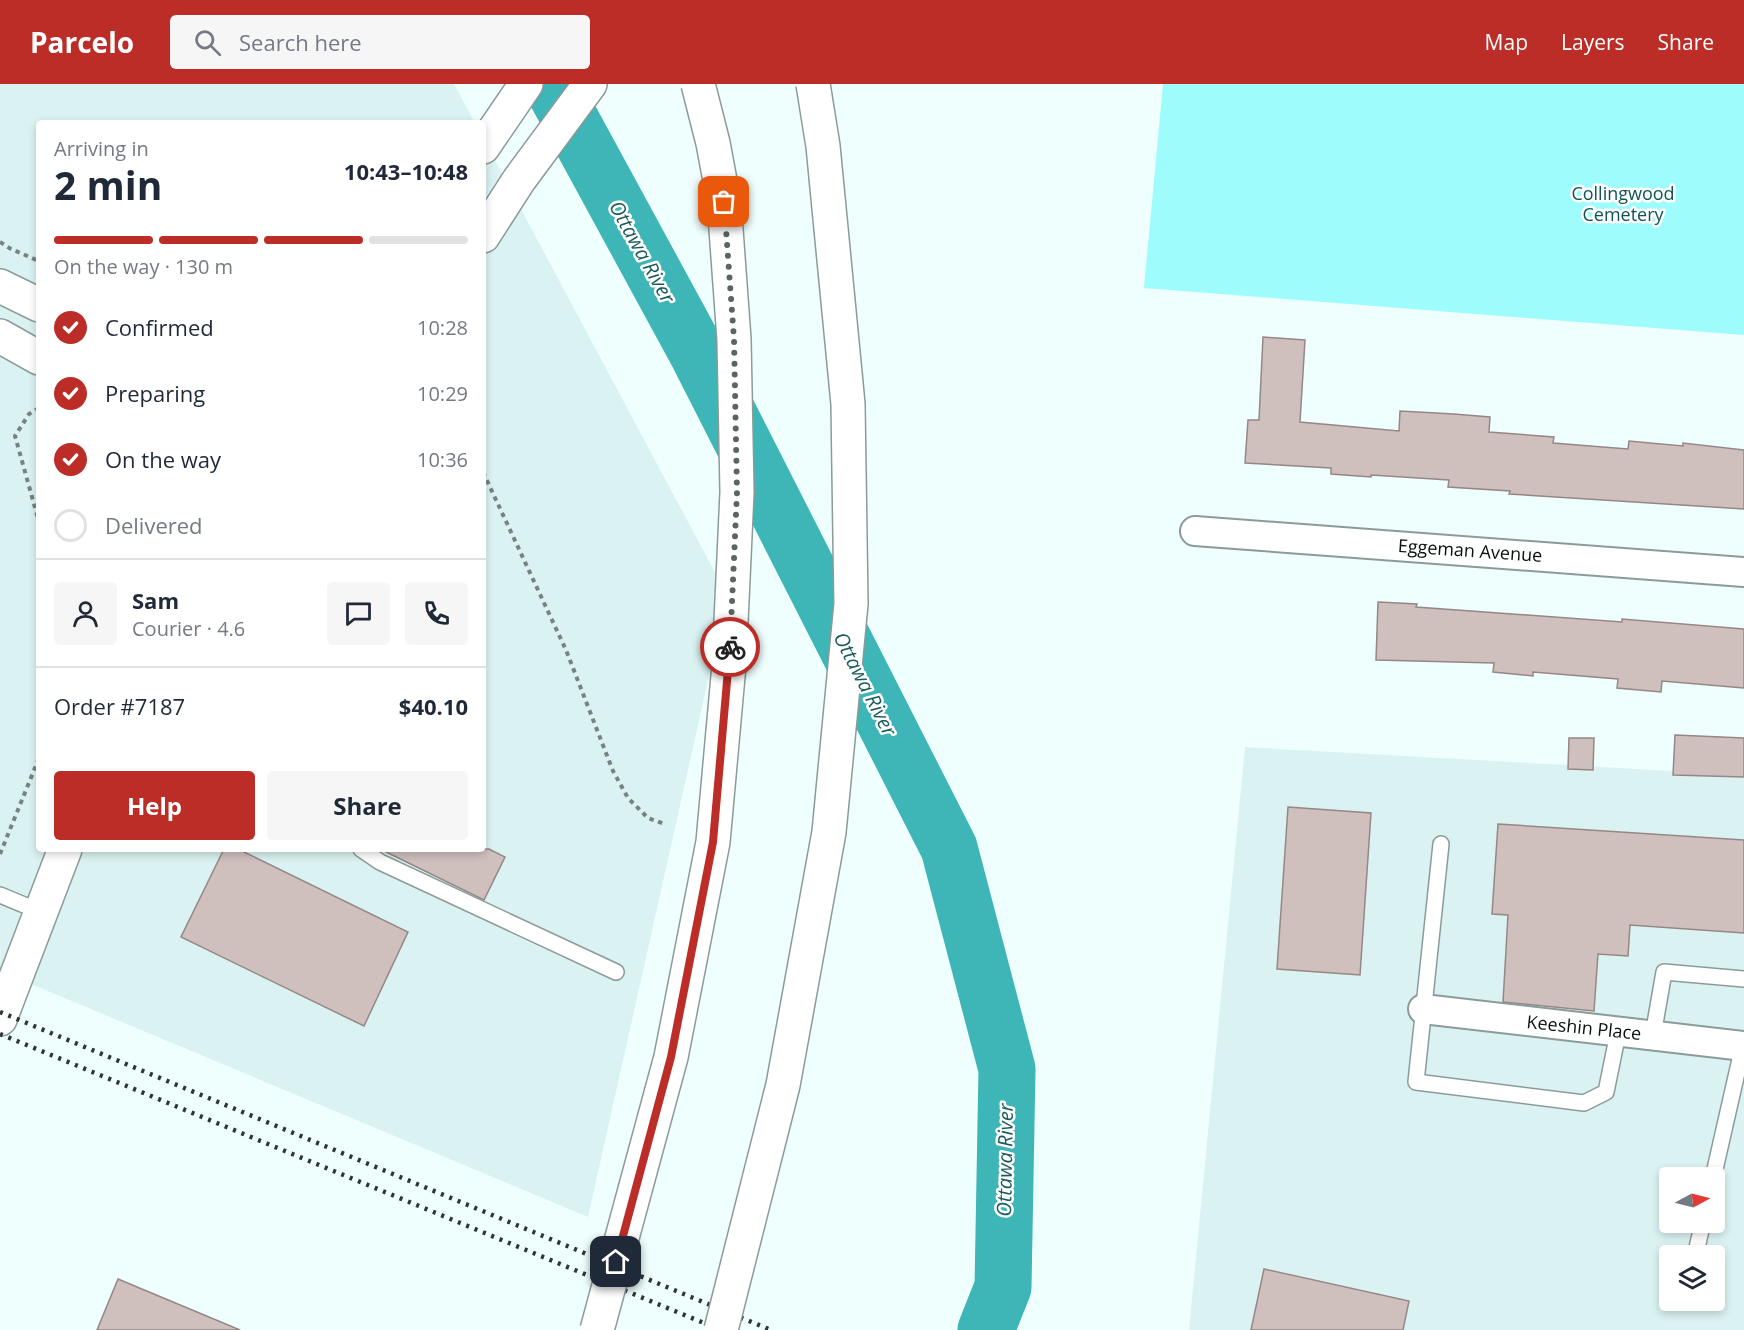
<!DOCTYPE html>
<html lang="en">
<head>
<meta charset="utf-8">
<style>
	:root { --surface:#fff; --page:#f6f6f7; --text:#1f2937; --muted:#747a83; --line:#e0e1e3; --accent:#bb2d26 }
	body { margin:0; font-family:"Open Sans",sans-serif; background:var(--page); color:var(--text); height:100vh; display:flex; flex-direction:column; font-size:22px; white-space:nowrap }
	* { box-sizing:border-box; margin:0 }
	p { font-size:20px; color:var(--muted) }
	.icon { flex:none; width:33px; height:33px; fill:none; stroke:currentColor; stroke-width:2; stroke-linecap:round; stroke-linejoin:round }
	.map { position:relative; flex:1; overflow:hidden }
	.drawer { position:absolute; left:36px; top:36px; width:450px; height:732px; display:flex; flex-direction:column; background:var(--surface); border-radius:6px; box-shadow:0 3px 9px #0003 }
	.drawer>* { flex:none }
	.needle { width:39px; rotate:83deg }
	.controls { position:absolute; left:1659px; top:1083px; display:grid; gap:12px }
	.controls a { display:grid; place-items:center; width:66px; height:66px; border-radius:6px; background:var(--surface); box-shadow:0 3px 9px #0003; font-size:30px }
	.pin { position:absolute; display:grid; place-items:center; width:51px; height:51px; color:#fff; margin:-26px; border-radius:12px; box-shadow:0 3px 9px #0006 }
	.courier { position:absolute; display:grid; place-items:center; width:60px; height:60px; margin:-30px; border:4px solid #bb2d26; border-radius:50%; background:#fff; color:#222; box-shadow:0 2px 8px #0007 }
	.head em { font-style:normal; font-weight:700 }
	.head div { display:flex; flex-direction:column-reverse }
	.head { display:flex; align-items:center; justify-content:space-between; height:102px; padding:0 18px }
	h1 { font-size:39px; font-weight:700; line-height:45px }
	.bar { display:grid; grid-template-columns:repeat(4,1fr); gap:9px 6px; align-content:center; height:72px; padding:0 18px }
	.bar i { height:8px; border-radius:4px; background:var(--line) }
	.bar .current { background:var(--accent) }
	.bar p { grid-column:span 4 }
	.line { display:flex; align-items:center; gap:15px; padding:0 18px; border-top:2px solid var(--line) }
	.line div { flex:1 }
	.round { display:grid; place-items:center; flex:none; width:63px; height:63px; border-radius:6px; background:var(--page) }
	ol { padding:0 18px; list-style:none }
	li { display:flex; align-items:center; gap:18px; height:66px }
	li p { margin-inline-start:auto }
	li .icon { padding:6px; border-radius:50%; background:var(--accent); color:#fff; stroke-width:4 }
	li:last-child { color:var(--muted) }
	li i { width:33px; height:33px; border:3px solid var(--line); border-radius:50% }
	.cta { display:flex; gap:12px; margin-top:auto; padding:12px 18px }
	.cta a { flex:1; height:69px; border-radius:6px; background:var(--accent); color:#fff; font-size:24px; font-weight:700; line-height:69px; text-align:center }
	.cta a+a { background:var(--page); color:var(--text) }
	header { display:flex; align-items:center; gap:36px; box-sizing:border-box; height:84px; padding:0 30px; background:var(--accent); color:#fff }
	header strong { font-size:28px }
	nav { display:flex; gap:33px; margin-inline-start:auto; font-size:21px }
	.search { width:420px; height:54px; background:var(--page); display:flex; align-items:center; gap:15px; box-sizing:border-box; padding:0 21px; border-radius:6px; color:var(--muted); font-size:22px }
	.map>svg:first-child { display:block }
	.built { fill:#daf3f2; fill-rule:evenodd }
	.green { fill:#9ffcfc }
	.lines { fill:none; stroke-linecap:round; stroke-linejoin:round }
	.river { stroke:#3eb5b6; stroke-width:57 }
	.building { fill:#cfc0be; stroke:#958785; stroke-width:1.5 }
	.lane-casing { stroke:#8b9b9a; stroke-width:18 }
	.street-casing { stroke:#8b9b9a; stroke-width:32 }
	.secondary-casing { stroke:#8b9b9a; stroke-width:36 }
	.primary-casing { stroke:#8b9b9a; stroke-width:36 }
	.path { stroke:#778282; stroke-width:4; stroke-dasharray:4.5 4.5; stroke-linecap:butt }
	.lane { stroke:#fff; stroke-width:15 }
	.street { stroke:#fff; stroke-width:28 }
	.secondary { stroke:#fff; stroke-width:33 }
	.primary { stroke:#fff; stroke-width:33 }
	.rail { stroke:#2d3535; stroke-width:4.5; stroke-dasharray:3 6; stroke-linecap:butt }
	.highway-bridge-casing { stroke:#8b9b9a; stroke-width:36; stroke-linecap:butt }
	.highway-bridge { stroke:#fff; stroke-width:33 }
	.done { stroke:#5a6463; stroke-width:6; stroke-dasharray:0 10.8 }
	.route { stroke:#bb2d26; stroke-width:8 }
	.labels { text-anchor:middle; stroke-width:5; stroke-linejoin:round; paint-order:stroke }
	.park-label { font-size:18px; fill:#0f5454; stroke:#fff }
	.street-label { font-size:18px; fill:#0a1010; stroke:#fff }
	.water-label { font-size:20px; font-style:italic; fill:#195a5b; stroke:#fff }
</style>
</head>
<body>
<header>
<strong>Parcelo</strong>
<div class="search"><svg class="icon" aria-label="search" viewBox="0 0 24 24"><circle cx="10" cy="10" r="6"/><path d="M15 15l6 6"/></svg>Search here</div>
<nav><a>Map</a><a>Layers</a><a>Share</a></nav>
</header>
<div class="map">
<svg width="1744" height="1246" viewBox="0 0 1744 1246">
	<rect width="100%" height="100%" fill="#eefffe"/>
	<!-- built -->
	<g class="built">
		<polygon points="0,0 454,0 475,39 39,39 39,765 483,765 483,54 727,511 588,1133 0,887"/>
		<path d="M1245,663L1744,691V1246H1189ZM1670,1094H1714V1138H1670ZM1670,1172H1714V1216H1670Z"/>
	</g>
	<!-- green -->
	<polygon class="green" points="1163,0 1744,0 1744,251 1144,204"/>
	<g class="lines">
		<!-- river -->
		<polyline class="river" points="551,0 699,272 949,764 1007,985 1003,1203 986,1246"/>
	</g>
	<!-- building -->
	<g class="building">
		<polygon points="1263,253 1305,256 1300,338 1399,347 1400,327 1454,330 1490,333 1489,348 1554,353 1553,359 1628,365 1629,357 1683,362 1683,359 1744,366 1744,425 1509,410 1510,407 1448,403 1449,396 1371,391 1371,393 1331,390 1331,384 1245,379 1248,336 1259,336"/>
		<polygon points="1378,518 1417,520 1416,523 1622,538 1622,535 1744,545 1744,604 1662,597 1661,608 1617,604 1618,595 1533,588 1533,592 1493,588 1494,579 1376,576"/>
		<polygon points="1675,651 1744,654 1744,693 1673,691"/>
		<polygon points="1569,654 1594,654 1593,686 1568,685"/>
		<polygon points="1288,723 1371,729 1360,891 1277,885"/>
		<polygon points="1498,740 1744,756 1744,849 1630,841 1628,872 1598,870 1594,927 1503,918 1508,831 1492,830"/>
		<polygon points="224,765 238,765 408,848 364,942 181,853"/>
		<polygon points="380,765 489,765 505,773 484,816"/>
		<polygon points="1264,1185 1409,1217 1403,1246 1251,1246"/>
		<polygon points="118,1195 240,1246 97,1246"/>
	</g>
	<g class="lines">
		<!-- lane casing -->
		<g class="lane-casing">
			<g id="lane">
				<polyline points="1441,760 1416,998 1584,1019 1606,1008 1618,949"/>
				<polyline points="361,765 380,778 616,888"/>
				<polyline points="0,811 41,828"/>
				<polyline points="1653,951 1664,888 1744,895"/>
				<polyline points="1713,1094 1743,962"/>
				<polyline points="1695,1172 1703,1138"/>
			</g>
		</g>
		<!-- street casing -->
		<g class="street-casing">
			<g id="street">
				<polyline points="1195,447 1744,488"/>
				<polyline points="1423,925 1744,962"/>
			</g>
		</g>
		<!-- secondary casing -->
		<g class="secondary-casing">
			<g id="secondary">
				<polyline points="0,202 39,221"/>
				<polyline points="0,252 39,274"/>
			</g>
		</g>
		<!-- primary casing -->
		<g class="primary-casing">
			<g id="primary">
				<polyline points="483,63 526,0"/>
				<polyline points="483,152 519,96 590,0"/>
				<polyline points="0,935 65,765"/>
			</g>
		</g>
		<!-- path -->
		<g class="path">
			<polyline points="0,158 11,165 39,177"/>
			<polyline points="39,324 29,330 15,352 39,438"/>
			<polyline points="483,388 566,566 613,687 628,714 648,734 665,740"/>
			<polyline points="0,770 39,674"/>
		</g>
		<!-- lane -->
		<use href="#lane" class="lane"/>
		<!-- street -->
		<use href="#street" class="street"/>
		<!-- secondary -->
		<use href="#secondary" class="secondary"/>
		<!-- primary -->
		<use href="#primary" class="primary"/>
		<!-- rail -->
		<g class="rail">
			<polyline points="0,928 771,1246"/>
			<polyline points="0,950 721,1246"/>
		</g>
		<!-- highway-bridge casing -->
		<g class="highway-bridge-casing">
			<g id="highway-bridge">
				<polyline points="597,1246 671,973 713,758 729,581 737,408 734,255 724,118 713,59 698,0"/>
				<polyline points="721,1246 783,1001 829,748 851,520 848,320 823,62 813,0"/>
			</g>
		</g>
		<!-- highway-bridge -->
		<use href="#highway-bridge" class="highway-bridge"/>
	</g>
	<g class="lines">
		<!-- done -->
		<polyline class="done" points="724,118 734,255 737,408 730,563"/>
		<!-- route -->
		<polyline class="route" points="616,1178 671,973 713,758 730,563"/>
	</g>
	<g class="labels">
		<!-- park labels -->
		<g class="park-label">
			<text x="1623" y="116">Collingwood<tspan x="1623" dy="21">Cemetery</tspan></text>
		</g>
		<!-- street labels -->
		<g class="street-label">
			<text transform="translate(1470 467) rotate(4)" y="6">Eggeman Avenue</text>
			<text transform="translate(1584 944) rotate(6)" y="6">Keeshin Place</text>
		</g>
		<!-- water labels -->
		<g class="water-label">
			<text transform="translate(642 168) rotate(61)" y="7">Ottawa River</text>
			<text transform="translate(865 600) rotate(63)" y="7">Ottawa River</text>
			<text transform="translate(1005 1076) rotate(-89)" y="7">Ottawa River</text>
		</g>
	</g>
</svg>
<div class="controls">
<a><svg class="needle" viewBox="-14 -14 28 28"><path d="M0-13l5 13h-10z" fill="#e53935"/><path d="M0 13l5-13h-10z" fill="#747a83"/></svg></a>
<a><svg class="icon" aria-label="layers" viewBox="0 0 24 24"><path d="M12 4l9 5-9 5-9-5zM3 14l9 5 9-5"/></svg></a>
</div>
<div class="pin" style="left:724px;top:118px;background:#ea580c"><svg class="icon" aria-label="bag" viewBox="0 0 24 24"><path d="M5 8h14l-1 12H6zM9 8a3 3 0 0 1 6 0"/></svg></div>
<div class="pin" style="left:616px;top:1178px;background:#1f2937"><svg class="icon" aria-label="home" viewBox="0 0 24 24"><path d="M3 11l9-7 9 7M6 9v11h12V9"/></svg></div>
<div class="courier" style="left:730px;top:563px"><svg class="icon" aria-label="bike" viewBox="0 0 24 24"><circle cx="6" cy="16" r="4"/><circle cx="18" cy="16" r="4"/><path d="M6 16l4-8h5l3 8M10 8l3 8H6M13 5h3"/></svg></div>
<section class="drawer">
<div class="head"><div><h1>2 min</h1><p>Arriving in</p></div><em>10:43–10:48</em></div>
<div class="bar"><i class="current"></i><i class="current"></i><i class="current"></i><i></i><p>On the way · 130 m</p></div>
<ol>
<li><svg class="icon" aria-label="check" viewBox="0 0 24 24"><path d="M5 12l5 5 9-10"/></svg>Confirmed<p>10:28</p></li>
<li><svg class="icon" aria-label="check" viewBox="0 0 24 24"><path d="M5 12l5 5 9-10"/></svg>Preparing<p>10:29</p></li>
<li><svg class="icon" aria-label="check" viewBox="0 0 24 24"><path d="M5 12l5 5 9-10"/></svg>On the way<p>10:36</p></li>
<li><i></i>Delivered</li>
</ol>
<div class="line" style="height:108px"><a class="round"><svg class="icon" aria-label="person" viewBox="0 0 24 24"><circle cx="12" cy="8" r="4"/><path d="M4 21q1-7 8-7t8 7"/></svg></a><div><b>Sam</b><p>Courier · 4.6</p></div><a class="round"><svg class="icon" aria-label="chat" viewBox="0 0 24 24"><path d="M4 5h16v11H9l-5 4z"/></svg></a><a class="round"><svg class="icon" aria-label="phone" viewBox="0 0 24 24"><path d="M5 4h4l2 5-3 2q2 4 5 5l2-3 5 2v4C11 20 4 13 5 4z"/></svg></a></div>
<div class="line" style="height:78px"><div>Order #7187</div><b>$40.10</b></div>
<div class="cta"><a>Help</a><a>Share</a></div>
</section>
</div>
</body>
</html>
